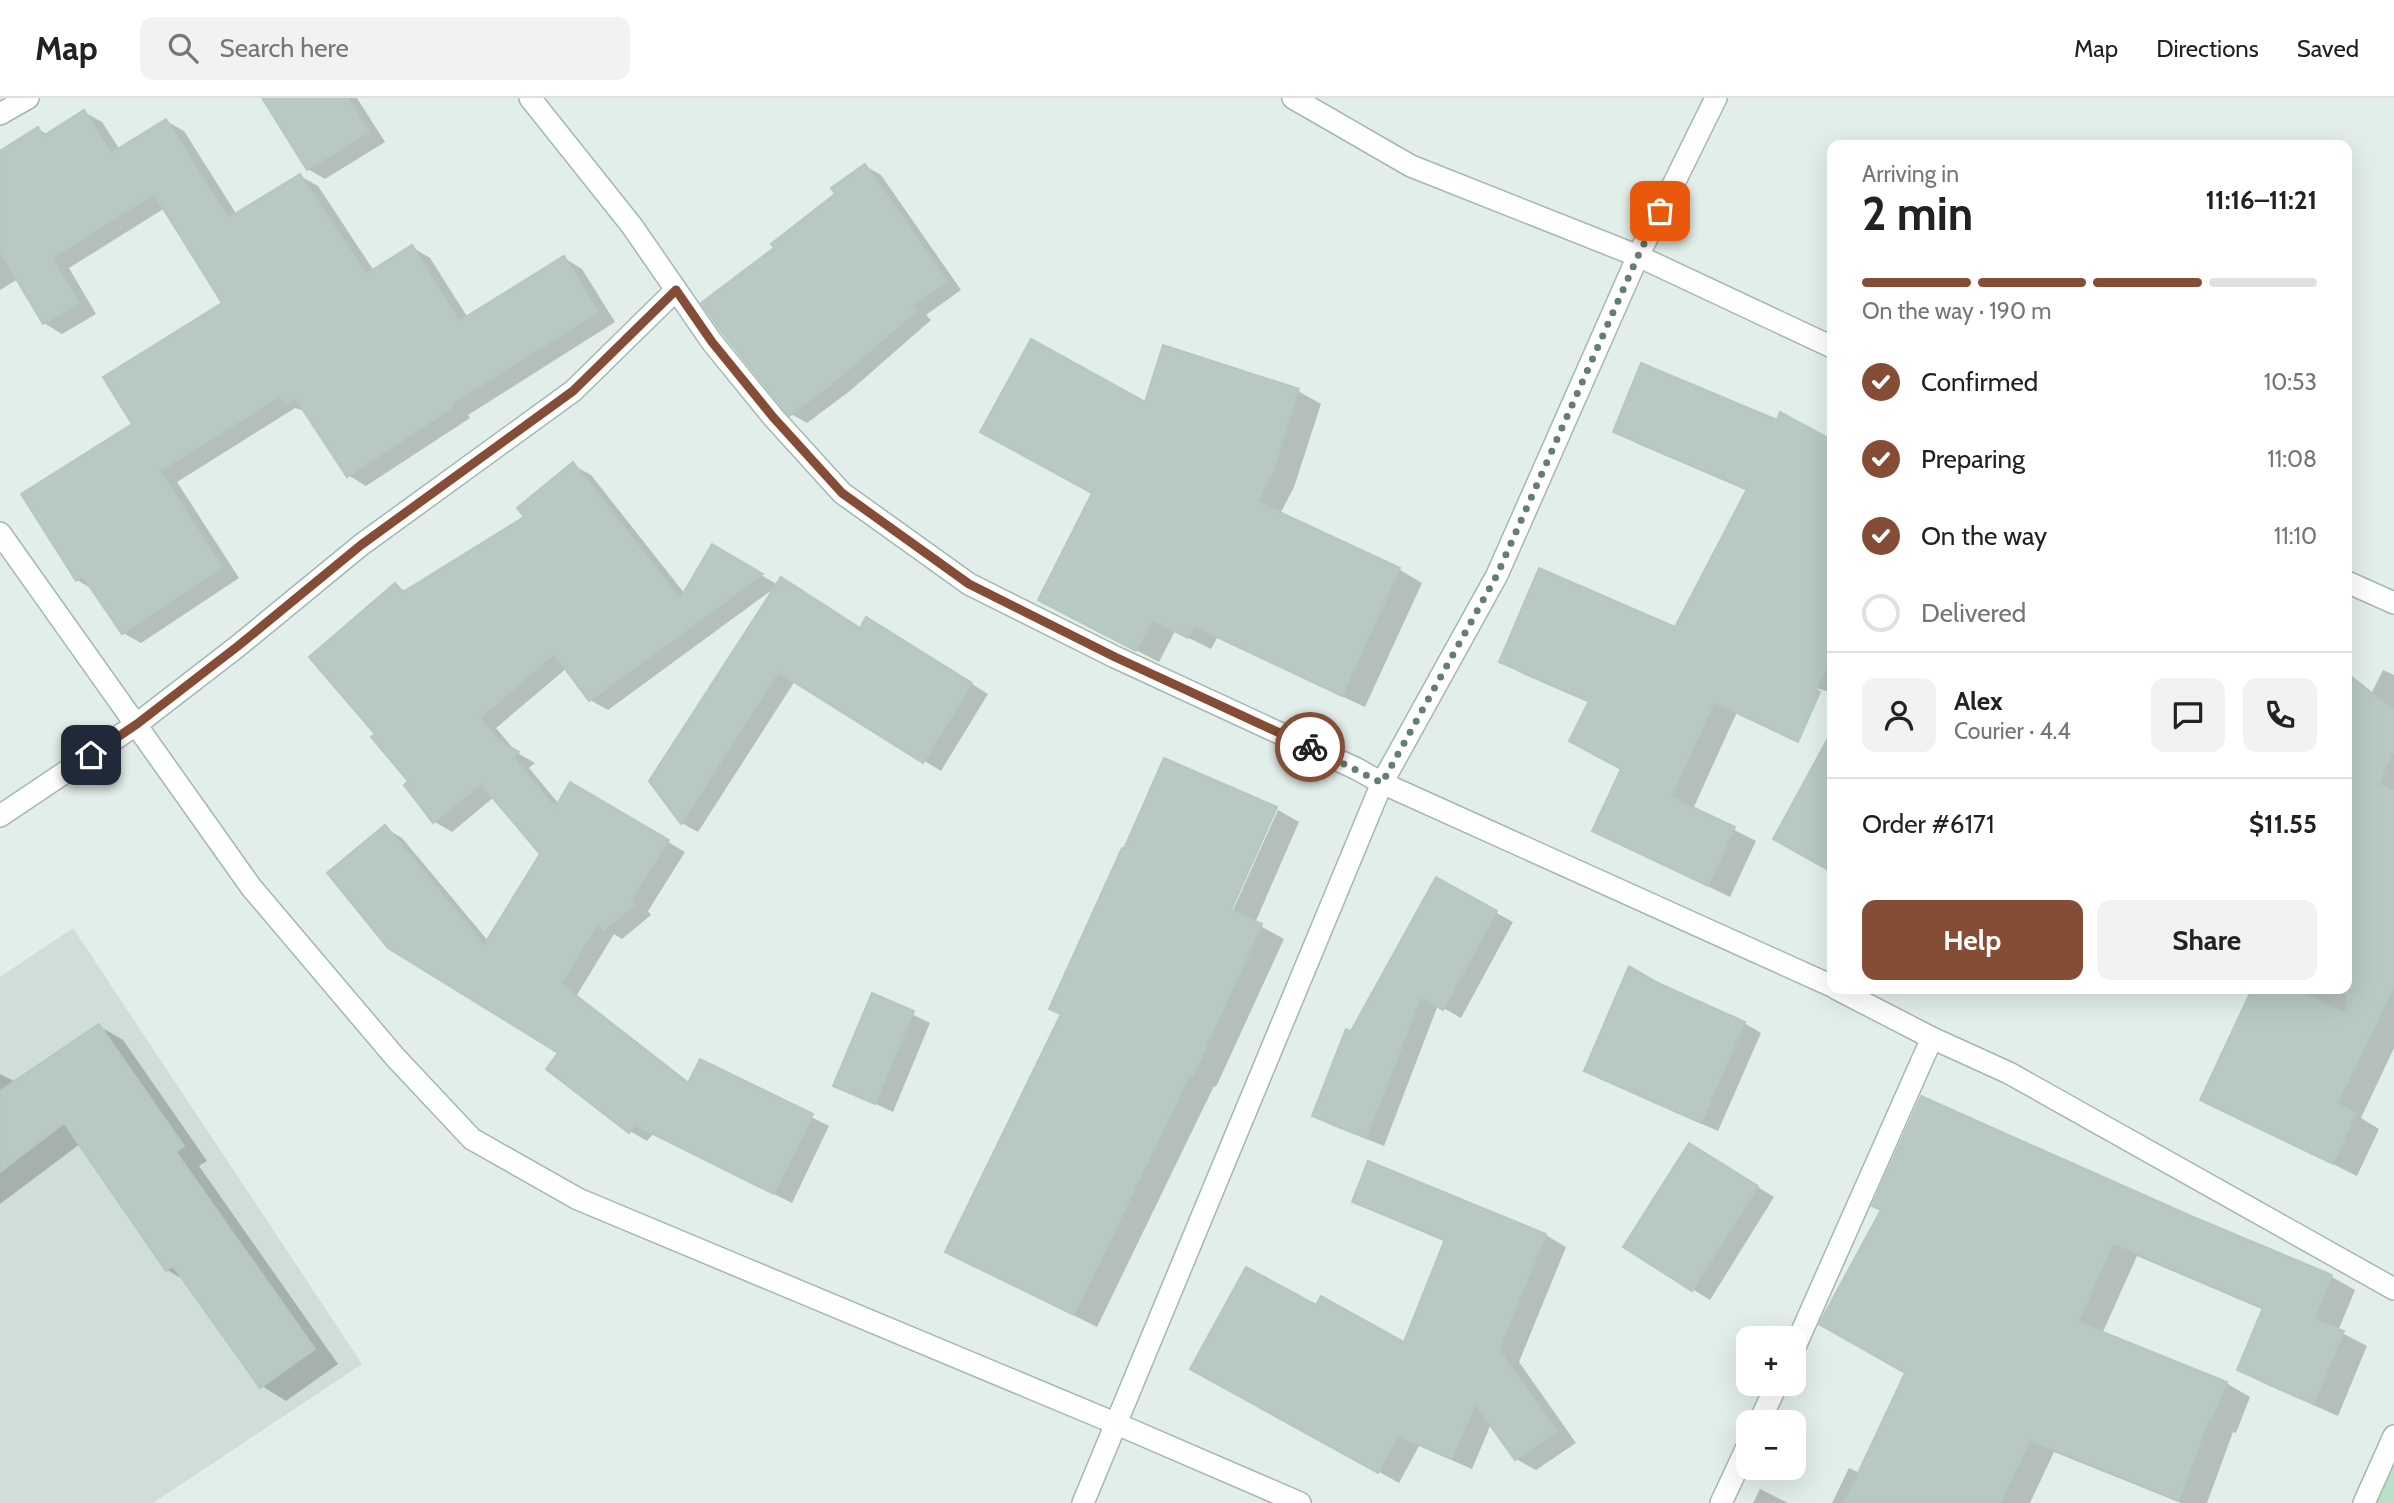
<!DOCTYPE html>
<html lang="en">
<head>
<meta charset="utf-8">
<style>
	:root { --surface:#fff; --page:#f2f2f2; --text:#222; --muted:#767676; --line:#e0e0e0; --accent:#854d36 }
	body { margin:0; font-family:Cabin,sans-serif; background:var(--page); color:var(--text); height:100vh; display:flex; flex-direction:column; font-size:26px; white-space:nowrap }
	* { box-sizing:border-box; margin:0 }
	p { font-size:23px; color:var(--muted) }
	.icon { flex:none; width:38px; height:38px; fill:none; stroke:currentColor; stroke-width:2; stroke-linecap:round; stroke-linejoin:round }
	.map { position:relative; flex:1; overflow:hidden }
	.panel { position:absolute; left:1827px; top:42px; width:525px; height:854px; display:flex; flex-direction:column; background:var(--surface); border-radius:14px; box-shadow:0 7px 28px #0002 }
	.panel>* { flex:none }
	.fabs { position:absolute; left:1736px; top:1228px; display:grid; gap:14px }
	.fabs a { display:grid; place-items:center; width:70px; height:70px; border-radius:14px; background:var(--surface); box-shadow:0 7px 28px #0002; font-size:35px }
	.pin { position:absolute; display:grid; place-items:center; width:60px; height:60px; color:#fff; margin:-30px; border-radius:14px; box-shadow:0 4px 10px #0006 }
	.courier { position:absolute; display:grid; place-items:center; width:70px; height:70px; margin:-35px; border:5px solid #854d36; border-radius:50%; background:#fff; color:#222; box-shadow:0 2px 9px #0007 }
	.head em { font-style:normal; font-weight:700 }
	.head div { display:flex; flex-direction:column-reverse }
	.head { display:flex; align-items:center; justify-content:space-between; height:119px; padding:0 35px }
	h1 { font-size:46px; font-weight:700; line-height:52px }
	.bar { display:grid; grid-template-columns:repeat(4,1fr); gap:10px 7px; align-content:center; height:84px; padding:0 35px }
	.bar i { height:9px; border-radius:5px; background:var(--line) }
	.bar .selected { background:var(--accent) }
	.bar p { grid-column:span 4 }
	.line { display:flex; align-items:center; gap:18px; padding:0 35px; border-top:2px solid var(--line) }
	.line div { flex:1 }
	.round { display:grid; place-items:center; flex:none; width:74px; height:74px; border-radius:14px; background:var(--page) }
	ol { padding:0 35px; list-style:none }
	li { display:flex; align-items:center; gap:21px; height:77px }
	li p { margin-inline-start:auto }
	li .icon { padding:7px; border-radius:50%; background:var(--accent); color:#fff; stroke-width:4 }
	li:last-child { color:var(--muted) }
	li i { width:38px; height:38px; border:4px solid var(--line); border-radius:50% }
	.primary-button { display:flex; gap:14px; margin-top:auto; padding:14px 35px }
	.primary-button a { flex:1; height:80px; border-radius:14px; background:var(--accent); color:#fff; font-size:28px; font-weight:700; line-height:80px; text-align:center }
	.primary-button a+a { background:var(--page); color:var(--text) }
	header { display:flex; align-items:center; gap:42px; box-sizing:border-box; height:98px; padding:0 35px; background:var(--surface); border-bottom:2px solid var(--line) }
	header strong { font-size:33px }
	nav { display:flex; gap:38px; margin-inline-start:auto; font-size:24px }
	.search { width:490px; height:63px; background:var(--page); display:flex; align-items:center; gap:18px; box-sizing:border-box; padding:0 24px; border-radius:14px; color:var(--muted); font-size:26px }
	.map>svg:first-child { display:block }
	.built { fill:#d0ded8 }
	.green { fill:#b9e1c5 }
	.shadow { fill:#0003 }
	.building { fill:#b7c9c2; stroke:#b4c8c1; stroke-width:2 }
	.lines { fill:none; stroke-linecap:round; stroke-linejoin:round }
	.street-casing { stroke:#a4b7b1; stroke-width:24 }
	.street { stroke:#fff; stroke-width:21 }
	.done { stroke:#647e77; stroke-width:7; stroke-dasharray:0 12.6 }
	.route { stroke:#854d36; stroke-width:9 }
</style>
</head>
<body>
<header>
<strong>Map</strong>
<div class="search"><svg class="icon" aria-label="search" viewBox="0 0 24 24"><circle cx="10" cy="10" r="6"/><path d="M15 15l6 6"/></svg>Search here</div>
<nav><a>Map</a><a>Directions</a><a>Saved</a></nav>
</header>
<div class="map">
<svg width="2394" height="1405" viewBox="0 0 2394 1405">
	<rect width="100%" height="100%" fill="#e2eee9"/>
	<!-- built -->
	<polygon class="built" points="73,830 362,1266 153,1405 0,1405 0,879"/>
	<!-- green -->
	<polygon class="green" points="2394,1356 2394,1405 2372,1405"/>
	<!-- shadow -->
	<g class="shadow">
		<polygon points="264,0 357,0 385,44 325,81 308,71"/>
		<polygon points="84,14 102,24 120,52 166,23 184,33 237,117 300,78 318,88 374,173 412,149 430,160 468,220 564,160 582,171 615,224 468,317 470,320 366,388 348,377 307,314 295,310 177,384 239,480 141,545 123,535 94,492 77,482 135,327 224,205 165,110 69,170 96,216 62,236 44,225 18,181 0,192 0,55 38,31 48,37"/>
		<polygon points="865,68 881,77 961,192 926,217 931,222 851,292 807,325 791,316 777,150"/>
		<polygon points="1298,293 1321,306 1294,389 1280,416 1400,472 1422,485 1365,609 1217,540 1211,551 1175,533 1159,564 1062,514 1146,307"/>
		<polygon points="1781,317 1832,344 1832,595 1695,551 1748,393 1638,346 1615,333 1777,324"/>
		<polygon points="573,367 591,377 685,496 713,448 778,487 861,532 884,531 988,596 941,673 795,583 698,734 682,725 651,683 776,489 608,612 590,602 567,570 496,630 516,654 535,665 529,670 559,706 570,686 685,754 648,813 651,817 622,841 614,836 577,897 690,985 700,963 829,1028 792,1105 653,1036 647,1043 630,1033 560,955 385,730 402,740 489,844 542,756 494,699 452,734 435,724 406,687 411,683 377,636 395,488 407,494 526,419"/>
		<polygon points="1540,473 1737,614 1693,711 1756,743 1730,799 1594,733 1623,671 1590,605 1523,576 1501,563"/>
		<polygon points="2383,572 2394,577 2394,950 2361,1020 2379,1031 2357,1078 2202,1001 2254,891 2347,891 2347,574 2372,594"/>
		<polygon points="1819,660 1832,667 1832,773 1775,740"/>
		<polygon points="1278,712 1299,724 1255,825 1284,841 1216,989 1214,988 1097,1229 948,1154 1226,819 1229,821"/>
		<polygon points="1436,782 1513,824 1461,920 1438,907 1384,1048 1331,1027 1314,1018 1352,935"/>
		<polygon points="872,897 930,925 893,1014 835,987"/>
		<polygon points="1744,925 1761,935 1718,1033 1603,982 1586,972"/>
		<polygon points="99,928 123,942 207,1063 199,1068 338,1266 286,1303 262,1288 184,1182 167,1172 80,1046 0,1106 0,976 16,984"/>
		<polygon points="1706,1057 1774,1099 1710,1202 1625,1149"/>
		<polygon points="1369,1065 1546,1137 1566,1149 1519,1264 1576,1345 1536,1372 1516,1361 1491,1326 1472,1371 1419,1348 1399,1385 1213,1282 1317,1210 1405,1246 1446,1144 1375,1114 1355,1103"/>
		<polygon points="2191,1120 2332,1179 2355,1192 2338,1233 2367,1248 2338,1318 2263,1285 2239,1271 2264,1212 2137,1158 2102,1236 2226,1285 2250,1299 2236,1335 2233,1334 2207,1405 2181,1405 2054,1354 2030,1405 1832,1405 1849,1370 1860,1375 1907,1274 1822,1226"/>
		<polygon points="1760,1391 1788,1405 1753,1405"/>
	</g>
	<!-- building -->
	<g class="building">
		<polygon points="262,0 348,0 369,34 307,72"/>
		<polygon points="84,12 111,55 166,21 228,120 300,76 366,176 412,147 459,223 564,158 598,214 451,306 453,309 347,379 295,300 285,306 280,298 160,373 222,469 122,536 83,479 76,483 21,396 132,326 103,279 222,205 154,96 52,160 79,205 43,226 0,154 0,53 38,29 43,38"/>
		<polygon points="865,66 947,183 912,208 916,213 835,283 789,318 723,236 701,205 774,150 771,146 835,96 831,90"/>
		<polygon points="1031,241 1145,304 1163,247 1299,291 1272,376 1258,404 1400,470 1342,598 1194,528 1188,540 1152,522 1136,553 1038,502 1092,395 980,334"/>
		<polygon points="1641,265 1777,322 1780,314 1832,342 1832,557 1816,592 1820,594 1798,644 1714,604 1671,699 1735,729 1708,788 1592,733 1621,671 1569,643 1589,603 1499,564 1539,470 1675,529 1747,391 1613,334"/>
		<polygon points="573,364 680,501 712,446 763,476 589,603 554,556 480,620 498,642 519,654 513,659 555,710 570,684 669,742 631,802 635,806 604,832 598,825 561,886 688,985 700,961 813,1016 774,1096 635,1027 629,1035 546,971 558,955 388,850 327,775 385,727 484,847 540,756 481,686 433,725 404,687 408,683 371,639 375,636 309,559 395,485 403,494 524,419 517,410"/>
		<polygon points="781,479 860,530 866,519 972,585 923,665 778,574 681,726 649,683"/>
		<polygon points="2347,577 2394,612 2394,652 2378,686 2394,693 2394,888 2337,1006 2356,1015 2333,1066 2200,1002 2252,891 2294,891 2347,916"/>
		<polygon points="1832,633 1832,774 1773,741"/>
		<polygon points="1164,660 1277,709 1231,812 1262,826 1193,977 1190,976 1074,1217 945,1154 1061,916 1049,911 1122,750 1124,751"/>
		<polygon points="1436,779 1497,813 1443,912 1421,899 1366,1040 1312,1018 1346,931 1351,933"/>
		<polygon points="1629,868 1658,885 1745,924 1701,1025 1584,973"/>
		<polygon points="872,895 914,913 875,1006 833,988"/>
		<polygon points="99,926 184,1048 176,1054 315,1251 260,1290 173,1168 166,1173 64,1025 0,1074 0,993"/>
		<polygon points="1921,998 2191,1118 2332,1177 2314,1221 2344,1233 2314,1306 2237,1272 2263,1210 2113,1145 2078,1224 2227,1284 2211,1322 2209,1321 2179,1402 2030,1342 2000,1405 1844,1405 1905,1275 1819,1226 1881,1112 1872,1108"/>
		<polygon points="1689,1045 1758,1088 1692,1193 1623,1149"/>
		<polygon points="1368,1063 1546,1136 1499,1252 1557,1333 1515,1362 1475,1306 1452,1361 1398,1338 1378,1375 1190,1271 1246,1169 1316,1207 1321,1198 1404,1244 1445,1141 1352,1104"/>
	</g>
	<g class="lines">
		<!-- street casing -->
		<g class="street-casing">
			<g id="street">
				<polyline points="530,0 632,128 712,244 773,319 842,395 969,486 1115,559 1357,671 1382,685 1832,888"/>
				<polyline points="1293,0 1411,68 1638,158 1832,249"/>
				<polyline points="0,16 28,0"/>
				<polyline points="0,435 251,789 395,959 472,1041 578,1101 1117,1326 1300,1405"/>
				<polyline points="2347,484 2394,505"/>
				<polyline points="0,718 137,626 238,548 361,447 573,293 676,192"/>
				<polyline points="1837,891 1932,940 2009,975 2394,1191"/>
				<polyline points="1794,1251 1932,940"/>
				<polyline points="1759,1325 1777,1286"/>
				<polyline points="1083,1405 1382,685 1497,477 1638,158 1716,0"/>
				<polyline points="1721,1405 1748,1347"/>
				<polyline points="2364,1405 2394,1338"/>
			</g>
		</g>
		<!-- street -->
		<use href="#street" class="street"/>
	</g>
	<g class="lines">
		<!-- done -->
		<polyline class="done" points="1310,649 1382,685 1497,477 1638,158 1660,113"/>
		<!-- route -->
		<polyline class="route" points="91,657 137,626 238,548 361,447 573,293 676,192 712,244 773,319 842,395 969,486 1115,559 1310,649"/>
	</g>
</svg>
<div class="fabs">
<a>+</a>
<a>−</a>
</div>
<div class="pin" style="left:1660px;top:113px;background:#ea580c"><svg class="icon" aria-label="bag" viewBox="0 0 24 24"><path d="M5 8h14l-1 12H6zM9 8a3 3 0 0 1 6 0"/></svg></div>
<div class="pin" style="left:91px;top:657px;background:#1f2937"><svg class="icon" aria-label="home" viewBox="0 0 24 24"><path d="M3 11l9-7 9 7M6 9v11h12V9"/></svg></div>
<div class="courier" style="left:1310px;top:649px"><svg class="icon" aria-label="bike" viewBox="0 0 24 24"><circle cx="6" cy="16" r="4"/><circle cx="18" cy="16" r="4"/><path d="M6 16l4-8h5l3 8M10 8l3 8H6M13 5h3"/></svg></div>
<section class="panel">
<div class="head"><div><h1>2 min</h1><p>Arriving in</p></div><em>11:16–11:21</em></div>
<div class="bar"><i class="selected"></i><i class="selected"></i><i class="selected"></i><i></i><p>On the way · 190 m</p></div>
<ol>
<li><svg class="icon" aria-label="check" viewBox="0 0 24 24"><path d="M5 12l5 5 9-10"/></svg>Confirmed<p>10:53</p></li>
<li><svg class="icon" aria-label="check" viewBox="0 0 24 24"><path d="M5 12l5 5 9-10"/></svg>Preparing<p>11:08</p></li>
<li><svg class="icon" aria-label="check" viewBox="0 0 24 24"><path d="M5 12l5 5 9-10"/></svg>On the way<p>11:10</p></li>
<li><i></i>Delivered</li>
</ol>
<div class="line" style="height:126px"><a class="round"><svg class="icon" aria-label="person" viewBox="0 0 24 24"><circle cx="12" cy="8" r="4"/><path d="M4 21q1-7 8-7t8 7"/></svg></a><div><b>Alex</b><p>Courier · 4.4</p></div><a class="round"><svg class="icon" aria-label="chat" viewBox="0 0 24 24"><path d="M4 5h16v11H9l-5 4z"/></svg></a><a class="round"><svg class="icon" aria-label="phone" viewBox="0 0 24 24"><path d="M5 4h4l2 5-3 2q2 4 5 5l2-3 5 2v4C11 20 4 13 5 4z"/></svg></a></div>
<div class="line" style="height:91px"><div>Order #6171</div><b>$11.55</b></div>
<div class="primary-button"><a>Help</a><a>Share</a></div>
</section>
</div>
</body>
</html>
